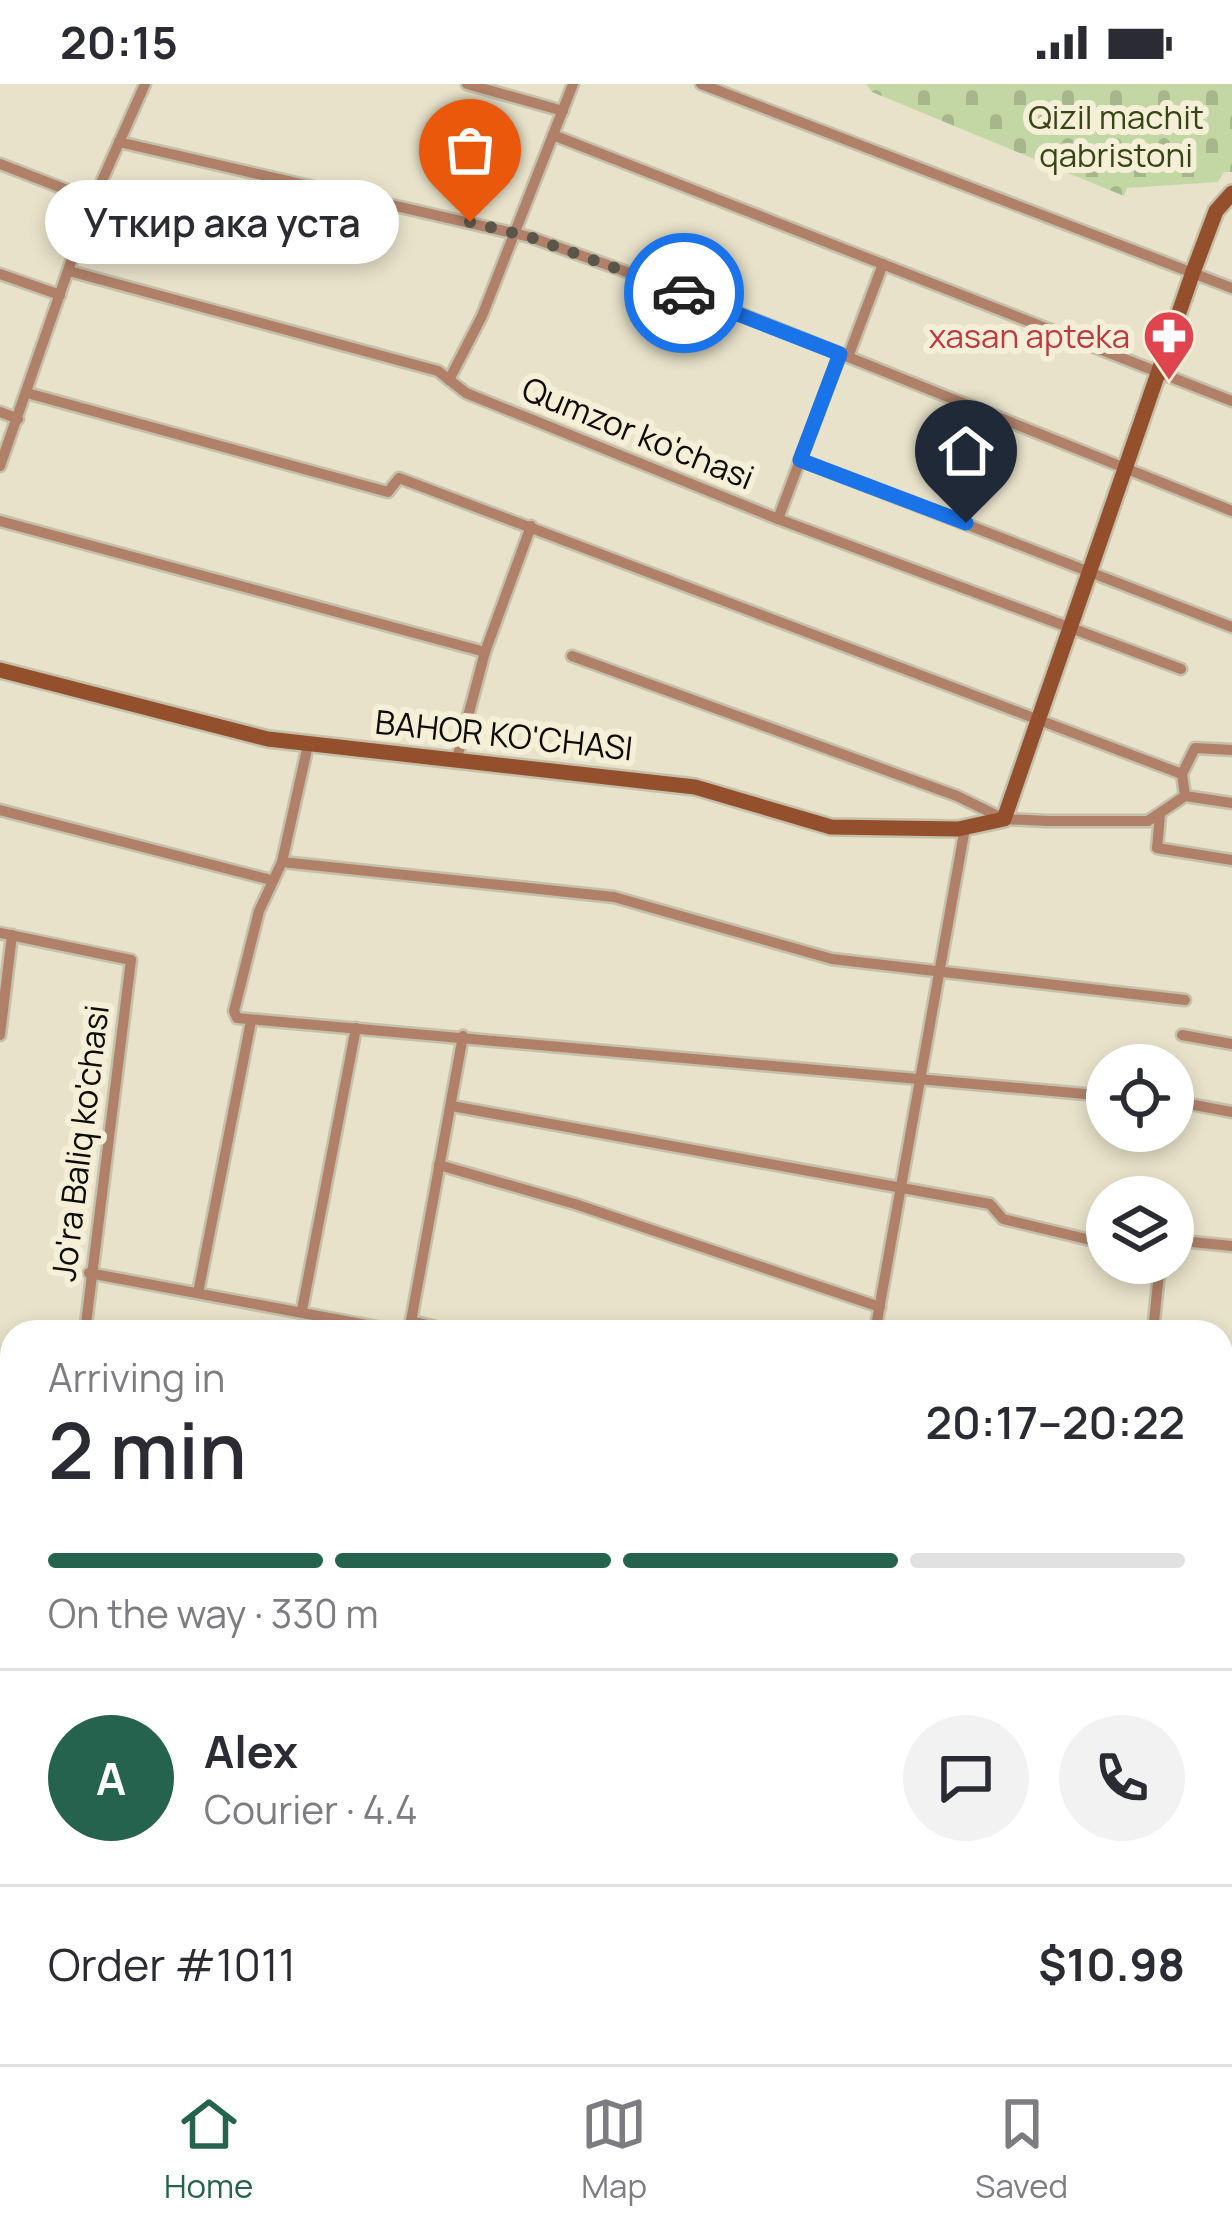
<!DOCTYPE html>
<html lang="en">
<head>
<meta charset="utf-8">
<style>
	:root { --surface:#fff; --page:#f2f2f3; --text:#2b2b33; --muted:#7c7c81; --line:#e1e1e2; --accent:#26634e }
	body { margin:0; font-family:Manrope,sans-serif; background:var(--page); color:var(--text); height:100vh; display:flex; flex-direction:column; font-size:45px; white-space:nowrap }
	* { box-sizing:border-box; margin:0 }
	p { font-size:39px; color:var(--muted) }
	.icon { flex:none; width:66px; height:66px; fill:none; stroke:currentColor; stroke-width:2; stroke-linecap:round; stroke-linejoin:round }
	.map { position:relative; flex:1; overflow:hidden }
	.side { position:absolute; left:0px; top:1236px; width:1233px; height:744px; display:flex; flex-direction:column; background:var(--surface); border-radius:36px 36px 0 0; box-shadow:0 6px 18px #0003 }
	.side>* { flex:none }
	.controls { position:absolute; left:1086px; top:960px; display:grid; gap:24px }
	.controls a { display:grid; place-items:center; width:108px; height:108px; border-radius:50%; background:var(--surface); box-shadow:0 6px 18px #0003; font-size:60px }
	.pin { position:absolute; display:grid; place-items:center; width:102px; height:102px; color:#fff; margin:-123px -51px; border-radius:50% 50% 50% 0; rotate:-45deg; box-shadow:0 0 12px #0007 }
	.pin .icon { rotate:45deg }
	.courier { position:absolute; display:grid; place-items:center; width:120px; height:120px; margin:-60px; border:9px solid #1a73e8; border-radius:50%; background:#fff; color:#222; box-shadow:0 3px 15px #0007 }
	.bubble { position:absolute; height:84px; border-radius:42px; background:var(--surface); box-shadow:0 6px 18px #0003; font-size:39px; font-weight:600; line-height:84px; text-align:center }
	.head em { font-style:normal; font-weight:600 }
	.head div { display:flex; flex-direction:column-reverse }
	.head { display:flex; align-items:center; justify-content:space-between; height:204px; padding:0 48px }
	h1 { font-size:78px; font-weight:600; line-height:90px }
	.bar { display:grid; grid-template-columns:repeat(4,1fr); gap:18px 12px; align-content:center; height:144px; padding:0 48px }
	.bar i { height:15px; border-radius:9px; background:var(--line) }
	.bar .active { background:var(--accent) }
	.bar p { grid-column:span 4 }
	.line { display:flex; align-items:center; gap:30px; padding:0 48px; border-top:3px solid var(--line) }
	.line div { flex:1 }
	.round { display:grid; place-items:center; flex:none; width:126px; height:126px; border-radius:63px; background:var(--page) }
	.status { display:flex; justify-content:space-between; align-items:center; height:84px; padding:0 60px; background:var(--surface); direction:ltr }
	.status svg { height:33px; fill:currentColor }
	.dock { display:flex; justify-content:space-around; align-items:center; height:168px; border-top:3px solid var(--line); background:var(--surface); font-size:33px; color:var(--muted) }
	.dock a { display:grid; justify-items:center; gap:6px }
	.dock .active { color:var(--accent) }
	.map>svg:first-child { display:block }
	.cemetery { fill:url(#cemetery-stones) }
	.lines { fill:none; stroke-linecap:round; stroke-linejoin:round }
	.street-casing { stroke:#c5c0aa; stroke-width:15 }
	.secondary-casing { stroke:#c5c0aa; stroke-width:20 }
	.street { stroke:#b08069; stroke-width:10 }
	.secondary { stroke:#94502d; stroke-width:15 }
	.done { stroke:#5a5649; stroke-width:12; stroke-dasharray:0 21.6 }
	.route { stroke:#1a73e8; stroke-width:15 }
	.labels { text-anchor:middle; stroke-width:12; stroke-linejoin:round; paint-order:stroke }
	.park-label { font-size:33px; fill:#354516; stroke:#f6efd7 }
	.health-label { font-size:33px; fill:#be3a42; stroke:#f6efd7; text-anchor:end }
	.street-label { font-size:33px; fill:#0d0b04; stroke:#f6efd7 }
</style>
</head>
<body>
<div class="status"><b>20:15</b><svg viewBox="0 0 49 12"><path d="M0 12V9h3v3zM5 12V6h3v6zM10 12V3h3v9zM15 12V0h3v12zM26 1h20v11H26zM47 4h2v5h-2z"/></svg></div>
<div class="map">
<svg width="1232" height="1980" viewBox="0 0 1232 1980">
	<defs>
		<pattern id="cemetery-stones" width="16" height="16" patternUnits="userSpaceOnUse" patternTransform="scale(3)"><rect width="16" height="16" fill="#c3d7a5"/><path d="M2 7V4a2 2 0 0 1 4 0v3zM10 15v-3a2 2 0 0 1 4 0v3z" fill="#a6b78c"/></pattern>
	</defs>
	<rect width="100%" height="100%" fill="#e8e2ca"/>
	<!-- cemetery -->
	<polygon class="cemetery" points="866,0 1232,0 1232,88 1224,88 1218,98 1127,104 1124,112 872,8"/>
	<g class="lines">
		<!-- street casing -->
		<g class="street-casing">
			<g id="street">
				<polyline points="467,0 563,27"/>
				<polyline points="701,0 1232,204"/>
				<polyline points="553,51 1232,317"/>
				<polyline points="119,58 530,153 721,222 1232,427"/>
				<polyline points="0,80 93,116"/>
				<polyline points="69,187 438,287 466,309 778,435 1181,585"/>
				<polyline points="0,190 60,211"/>
				<polyline points="848,273 883,180"/>
				<polyline points="449,296 482,232 573,0"/>
				<polyline points="27,309 388,408 399,394 1182,690"/>
				<polyline points="0,328 18,335"/>
				<polyline points="800,376 1232,543"/>
				<polyline points="0,382 89,126 145,0"/>
				<polyline points="778,435 840,270"/>
				<polyline points="0,437 485,568"/>
				<polyline points="572,572 957,712 1004,735 1048,737 1148,737 1185,712 1182,690 1195,664 1232,666"/>
				<polyline points="308,661 282,778 259,827 234,927 237,934 1107,1012"/>
				<polyline points="457,674 485,568 531,442"/>
				<polyline points="1185,712 1232,719"/>
				<polyline points="0,726 271,796"/>
				<polyline points="1160,731 1157,764 1232,776"/>
				<polyline points="282,778 614,813 832,875 1185,916"/>
				<polyline points="0,849 131,876 85,1248"/>
				<polyline points="0,951 12,851"/>
				<polyline points="1182,951 1232,960"/>
				<polyline points="1173,1017 1232,1028"/>
				<polyline points="452,1022 990,1120 1003,1135 1107,1160"/>
				<polyline points="439,1081 575,1120 880,1223"/>
				<polyline points="1173,1163 1182,1157 1232,1162"/>
				<polyline points="89,1189 404,1248"/>
				<polyline points="198,1209 251,937"/>
				<polyline points="302,1226 356,944"/>
				<polyline points="411,1237 457,1248"/>
				<polyline points="409,1248 463,952"/>
				<polyline points="875,1248 965,744"/>
				<polyline points="1153,1248 1160,1179"/>
				<polyline points="0,1327 12,1326"/>
				<polyline points="1221,1421 1232,1422"/>
				<polyline points="0,1432 12,1431"/>
				<polyline points="0,1543 12,1542"/>
				<polyline points="1221,1572 1232,1572"/>
				<polyline points="0,1646 12,1645"/>
				<polyline points="1221,1722 1232,1728"/>
				<polyline points="0,1754 12,1753"/>
				<polyline points="1221,1801 1232,1782"/>
				<polyline points="0,1858 12,1858"/>
				<polyline points="0,1959 12,1959"/>
				<polyline points="105,1968 106,1980"/>
				<polyline points="539,1968 540,1980"/>
				<polyline points="1149,1968 1152,1980"/>
				<polyline points="584,1980 855,1968"/>
			</g>
		</g>
		<!-- secondary casing -->
		<g class="secondary-casing">
			<polyline id="secondary" points="0,586 268,655 695,703 831,743 958,745 1004,735 1193,188 1216,127 1232,109"/>
		</g>
		<!-- street -->
		<use href="#street" class="street"/>
		<!-- secondary -->
		<use href="#secondary" class="secondary"/>
	</g>
	<g class="lines">
		<!-- done -->
		<polyline class="done" points="470,138 530,153 684,209"/>
		<!-- route -->
		<polyline class="route" points="684,209 840,270 800,376 966,439"/>
	</g>
	<!-- icons -->
	<defs>
		<g id="pharmacy-pin" transform="scale(2.7)"><path d="M0 17L-7.5 6A9.5 9.5 0 1 1 7.5 6Z" fill="#e0444e" stroke="#f6efd7"/><path d="M-2-6h4v4h4v4h-4v4h-4v-4h-4v-4h4Z" fill="#fff"/></g>
	</defs>
	<g fill-rule="evenodd">
		<use href="#pharmacy-pin" x="1169" y="252"/>
	</g>
	<g class="labels">
		<!-- park labels -->
		<g class="park-label">
			<text x="1116" y="45">Qizil machit<tspan x="1116" dy="38">qabristoni</tspan></text>
		</g>
		<!-- health labels -->
		<g class="health-label">
			<text x="1130" y="264">xasan apteka</text>
		</g>
		<!-- street labels -->
		<g class="street-label">
			<text transform="translate(638 349) rotate(22)" y="12">Qumzor ko'chasi</text>
			<text transform="translate(504 651) rotate(6)" y="12">BAHOR KO'CHASI</text>
			<text transform="translate(80 1059) rotate(-83)" y="12">Jo'ra Baliq ko'chasi</text>
		</g>
	</g>
</svg>
<div class="controls">
<a><svg class="icon" aria-label="locate" viewBox="0 0 24 24"><circle cx="12" cy="12" r="6"/><path d="M12 2v4M12 18v4M2 12h4M18 12h4"/></svg></a>
<a><svg class="icon" aria-label="layers" viewBox="0 0 24 24"><path d="M12 4l9 5-9 5-9-5zM3 14l9 5 9-5"/></svg></a>
</div>
<div class="pin" style="left:470px;top:138px;background:#ea580c"><svg class="icon" aria-label="bag" viewBox="0 0 24 24"><path d="M5 8h14l-1 12H6zM9 8a3 3 0 0 1 6 0"/></svg></div>
<div class="pin" style="left:966px;top:439px;background:#1f2937"><svg class="icon" aria-label="home" viewBox="0 0 24 24"><path d="M3 11l9-7 9 7M6 9v11h12V9"/></svg></div>
<div class="courier" style="left:684px;top:209px"><svg class="icon" aria-label="car" viewBox="0 0 24 24"><path d="M5 17H2v-5l4-1 3-4h7l3 4 3 1v5h-3M9 17h6M6 11h13"/><circle cx="7" cy="17" r="2"/><circle cx="17" cy="17" r="2"/></svg></div>
<div class="bubble" style="left:45px;top:96px;width:354px">Уткир ака уста</div>
<section class="side">
<div class="head"><div><h1>2 min</h1><p>Arriving in</p></div><em>20:17–20:22</em></div>
<div class="bar"><i class="active"></i><i class="active"></i><i class="active"></i><i></i><p>On the way · 330 m</p></div>
<div class="line" style="height:216px"><b class="round" style="background:var(--accent);color:#fff">A</b><div><b>Alex</b><p>Courier · 4.4</p></div><a class="round"><svg class="icon" aria-label="chat" viewBox="0 0 24 24"><path d="M4 5h16v11H9l-5 4z"/></svg></a><a class="round"><svg class="icon" aria-label="phone" viewBox="0 0 24 24"><path d="M5 4h4l2 5-3 2q2 4 5 5l2-3 5 2v4C11 20 4 13 5 4z"/></svg></a></div>
<div class="line" style="height:156px"><div>Order #1011</div><b>$10.98</b></div>
</section>
</div>
<nav class="dock">
<a class="active"><svg class="icon" aria-label="home" viewBox="0 0 24 24"><path d="M3 11l9-7 9 7M6 9v11h12V9"/></svg>Home</a>
<a><svg class="icon" aria-label="map" viewBox="0 0 24 24"><path d="M3 6l6-2 6 2 6-2v14l-6 2-6-2-6 2zM9 4v14M15 6v14"/></svg>Map</a>
<a><svg class="icon" aria-label="saved" viewBox="0 0 24 24"><path d="M7 4h10v16l-5-4-5 4z"/></svg>Saved</a>
</nav>
</body>
</html>
